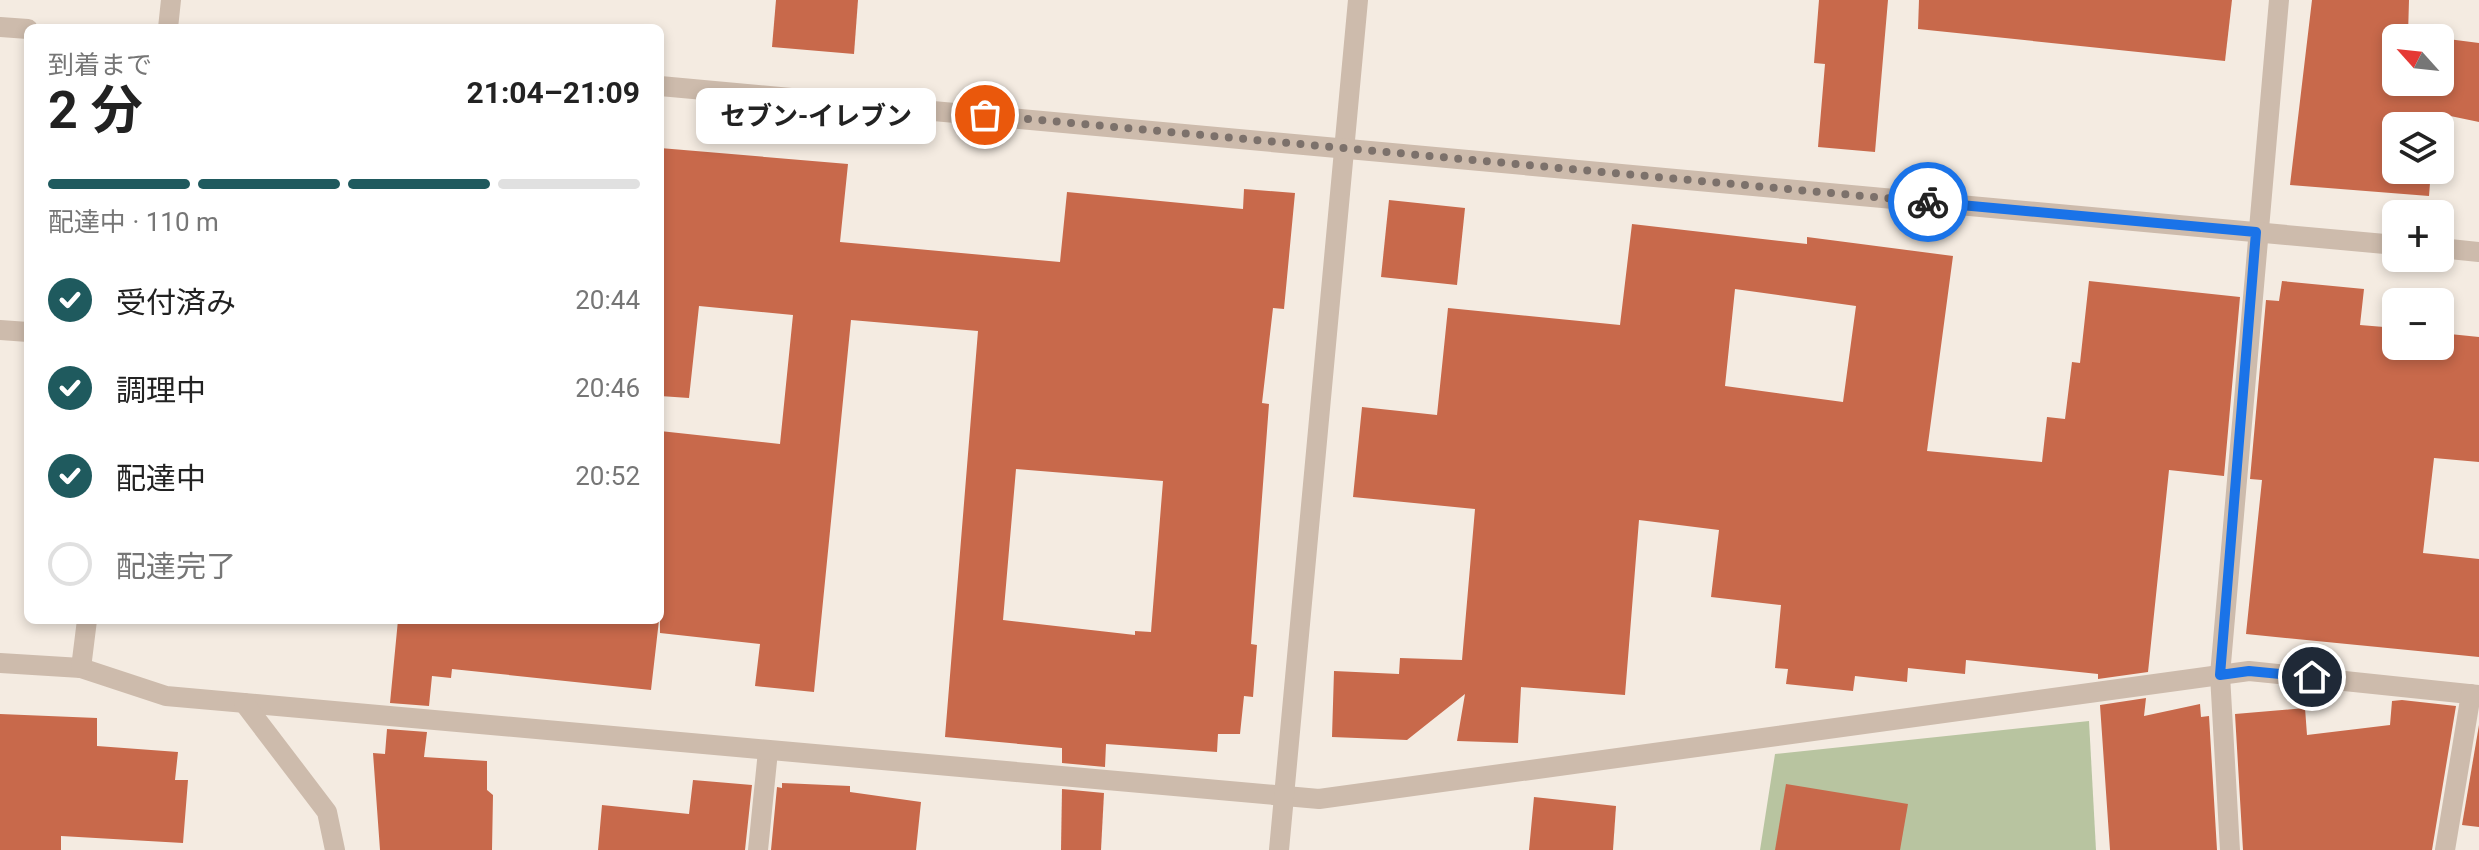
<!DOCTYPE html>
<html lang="ja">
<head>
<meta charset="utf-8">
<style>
	:root { --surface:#fff; --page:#f2f2f2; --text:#222; --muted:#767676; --line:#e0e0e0; --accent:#1f5a5e }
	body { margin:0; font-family:Roboto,"Noto Sans JP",sans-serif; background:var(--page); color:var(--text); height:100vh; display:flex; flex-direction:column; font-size:30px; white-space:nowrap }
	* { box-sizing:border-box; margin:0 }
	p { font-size:26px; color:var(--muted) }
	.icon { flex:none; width:44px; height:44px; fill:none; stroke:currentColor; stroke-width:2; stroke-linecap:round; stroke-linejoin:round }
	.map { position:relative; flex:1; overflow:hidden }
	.panel { position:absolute; left:24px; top:24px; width:640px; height:600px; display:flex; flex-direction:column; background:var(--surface); border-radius:12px; box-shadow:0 4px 12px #0003 }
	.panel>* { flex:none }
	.needle { width:52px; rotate:297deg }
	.buttons { position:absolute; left:2382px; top:24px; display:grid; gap:16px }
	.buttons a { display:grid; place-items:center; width:72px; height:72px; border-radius:12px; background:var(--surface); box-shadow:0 4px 12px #0003; font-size:40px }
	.pin { position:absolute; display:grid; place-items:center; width:68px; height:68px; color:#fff; margin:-34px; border:4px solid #fff; border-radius:50%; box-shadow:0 2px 8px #0007 }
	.courier { position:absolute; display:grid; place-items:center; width:80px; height:80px; margin:-40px; border:6px solid #1a73e8; border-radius:50%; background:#fff; color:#222; box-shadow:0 2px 10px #0007 }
	.bubble { position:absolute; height:56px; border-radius:12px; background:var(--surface); box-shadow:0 4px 12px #0003; font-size:26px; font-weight:700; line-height:56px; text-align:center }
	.head em { font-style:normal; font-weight:700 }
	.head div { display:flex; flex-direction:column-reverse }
	.head { display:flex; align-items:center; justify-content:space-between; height:136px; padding:0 24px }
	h1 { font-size:52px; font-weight:700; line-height:60px }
	.bar { display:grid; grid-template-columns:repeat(4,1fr); gap:12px 8px; align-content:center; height:96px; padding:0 24px }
	.bar i { height:10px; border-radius:6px; background:var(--line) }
	.bar .active { background:var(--accent) }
	.bar p { grid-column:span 4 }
	ol { padding:0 24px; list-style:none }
	li { display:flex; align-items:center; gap:24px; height:88px }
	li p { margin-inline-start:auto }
	li .icon { padding:8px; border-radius:50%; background:var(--accent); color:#fff; stroke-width:4 }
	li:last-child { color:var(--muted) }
	li i { width:44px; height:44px; border:4px solid var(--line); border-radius:50% }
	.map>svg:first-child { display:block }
	.green { fill:#b8c4a0 }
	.building { fill:#c8694b; fill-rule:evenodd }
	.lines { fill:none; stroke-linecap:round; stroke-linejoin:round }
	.service { stroke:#cdbbac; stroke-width:20 }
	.minor { stroke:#cdbbac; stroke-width:20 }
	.tertiary { stroke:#cdbbac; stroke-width:20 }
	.done { stroke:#7c716b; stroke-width:8; stroke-dasharray:0 14.4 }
	.route { stroke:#1a73e8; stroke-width:10 }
</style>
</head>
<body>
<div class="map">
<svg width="2479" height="850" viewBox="0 0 2479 850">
	<rect width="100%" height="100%" fill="#f4ebe1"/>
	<!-- green -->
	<polygon class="green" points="2089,721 2096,850 1760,850 1775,754"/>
	<!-- building -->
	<g class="building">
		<polygon points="776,0 858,0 854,54 772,47"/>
		<polygon points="1819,0 1888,0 1875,152 1818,147 1825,64 1814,63"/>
		<polygon points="1919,0 2232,0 2225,61 1918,29"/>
		<polygon points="2312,0 2409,0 2408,35 2437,38 2396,38 2396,82 2440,82 2440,38 2479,43 2479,122 2436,113 2435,126 2396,126 2396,170 2431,170 2429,196 2290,185"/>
		<path d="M660,148L848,164L840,242L1060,262L1067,192L1243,209L1244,189L1295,193L1284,309L1273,308L1262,403L1269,404L1251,644L1257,645L1253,697L1244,696L1240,734H1218L1217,752L1106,744L1105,767L1062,763V748L945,737L978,331L851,320L814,692L755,686L760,644L660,633V431L780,444L793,315L699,306L689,398L660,396ZM1016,469L1163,481L1151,632L1135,631V635L1003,620Z"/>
		<polygon points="1389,200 1465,208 1457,285 1381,277"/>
		<path d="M1632,224L1807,244V237L1953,256L1927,451L2042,462L2047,417L2065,419L2072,362L2080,363L2089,281L2240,297L2224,476L2169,470L2148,672L2098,679V674L1966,660L1965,674L1908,668L1907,682L1855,676L1853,691L1786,684L1788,669L1775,668L1781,605L1711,597L1719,530L1639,520L1625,695L1521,687L1518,743L1457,741L1465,694L1407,740L1332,737L1334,671L1399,674L1400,658L1462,660L1475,509L1353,497L1362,407L1437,415L1448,308L1620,325ZM1735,289L1856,306L1843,402L1725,386Z"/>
		<polygon points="2282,281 2364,289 2360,325 2396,328 2396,346 2440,346 2440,333 2479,337 2479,462 2434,458 2423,553 2479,559 2479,657 2246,634 2262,480 2250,479 2266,300 2279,301"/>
		<polygon points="398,620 659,620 651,690 452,669 451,678 432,676 429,706 390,703"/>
		<polygon points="2146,698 2144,716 2200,704 2201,717 2209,716 2217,850 2110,850 2100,705"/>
		<polygon points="2402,700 2456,706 2432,850 2243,850 2235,714 2305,708 2307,735 2390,725 2392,701"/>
		<polygon points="0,714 97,718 97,746 178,752 175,780 188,780 183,843 61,836 61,850 0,850"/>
		<polygon points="2479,725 2479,827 2462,825"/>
		<polygon points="387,729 427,732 424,757 487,761 487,790 493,795 492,850 380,850 373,753 385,754"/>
		<polygon points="693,780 752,785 745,850 598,850 602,805 689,814"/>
		<polygon points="782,783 850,786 850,792 921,802 916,850 771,850 777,787 782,788"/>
		<polygon points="1786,784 1908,804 1900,850 1775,850"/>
		<polygon points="1062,789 1104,793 1101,850 1061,850"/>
		<polygon points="1534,797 1616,806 1613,850 1529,850"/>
	</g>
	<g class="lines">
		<!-- service -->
		<g class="service">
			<polyline points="0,330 28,332"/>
			<polyline points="758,850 768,751"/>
		</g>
		<!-- minor -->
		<g class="minor">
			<polyline points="0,663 81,668 166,696 1319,799 2249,671 2479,695"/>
			<polyline points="244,703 327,812 335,850"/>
			<polyline points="1279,850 1358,0"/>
			<polyline points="2230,850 2220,675 2279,0"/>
			<polyline points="2445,850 2471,694"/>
		</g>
		<!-- tertiary -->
		<g class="tertiary">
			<polyline points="0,27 28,29"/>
			<polyline points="168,28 171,0"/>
			<polyline points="660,86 2396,245"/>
			<polyline points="2440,248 2479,252"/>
			<polyline points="81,668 87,620"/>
		</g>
	</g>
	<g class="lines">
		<!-- done -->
		<polyline class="done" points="985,115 1928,202"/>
		<!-- route -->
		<polyline class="route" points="1928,202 2256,232 2220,675 2249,671 2312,677"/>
	</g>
</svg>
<div class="buttons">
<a><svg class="needle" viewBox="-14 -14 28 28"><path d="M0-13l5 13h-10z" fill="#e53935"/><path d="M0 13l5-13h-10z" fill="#767676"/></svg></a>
<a><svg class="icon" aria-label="layers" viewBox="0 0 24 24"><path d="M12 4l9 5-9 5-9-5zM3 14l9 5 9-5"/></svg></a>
<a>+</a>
<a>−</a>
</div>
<div class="pin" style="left:985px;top:115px;background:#ea580c"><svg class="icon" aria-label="bag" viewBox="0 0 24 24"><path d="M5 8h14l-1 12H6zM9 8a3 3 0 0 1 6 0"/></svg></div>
<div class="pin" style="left:2312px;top:677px;background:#1f2937"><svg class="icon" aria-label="home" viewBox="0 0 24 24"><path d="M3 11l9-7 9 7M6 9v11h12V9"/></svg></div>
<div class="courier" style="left:1928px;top:202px"><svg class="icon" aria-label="bike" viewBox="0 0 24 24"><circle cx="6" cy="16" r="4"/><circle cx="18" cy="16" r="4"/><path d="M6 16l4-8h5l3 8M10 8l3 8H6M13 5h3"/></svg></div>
<div class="bubble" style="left:696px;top:88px;width:240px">セブン-イレブン</div>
<section class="panel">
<div class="head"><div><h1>2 分</h1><p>到着まで</p></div><em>21:04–21:09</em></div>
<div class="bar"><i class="active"></i><i class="active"></i><i class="active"></i><i></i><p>配達中 · 110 m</p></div>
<ol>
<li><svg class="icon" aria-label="check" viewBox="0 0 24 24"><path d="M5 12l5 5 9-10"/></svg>受付済み<p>20:44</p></li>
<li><svg class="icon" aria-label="check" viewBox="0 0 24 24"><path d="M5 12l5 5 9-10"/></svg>調理中<p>20:46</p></li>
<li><svg class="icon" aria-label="check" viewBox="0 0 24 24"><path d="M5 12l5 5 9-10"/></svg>配達中<p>20:52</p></li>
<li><i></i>配達完了</li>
</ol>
</section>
</div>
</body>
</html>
